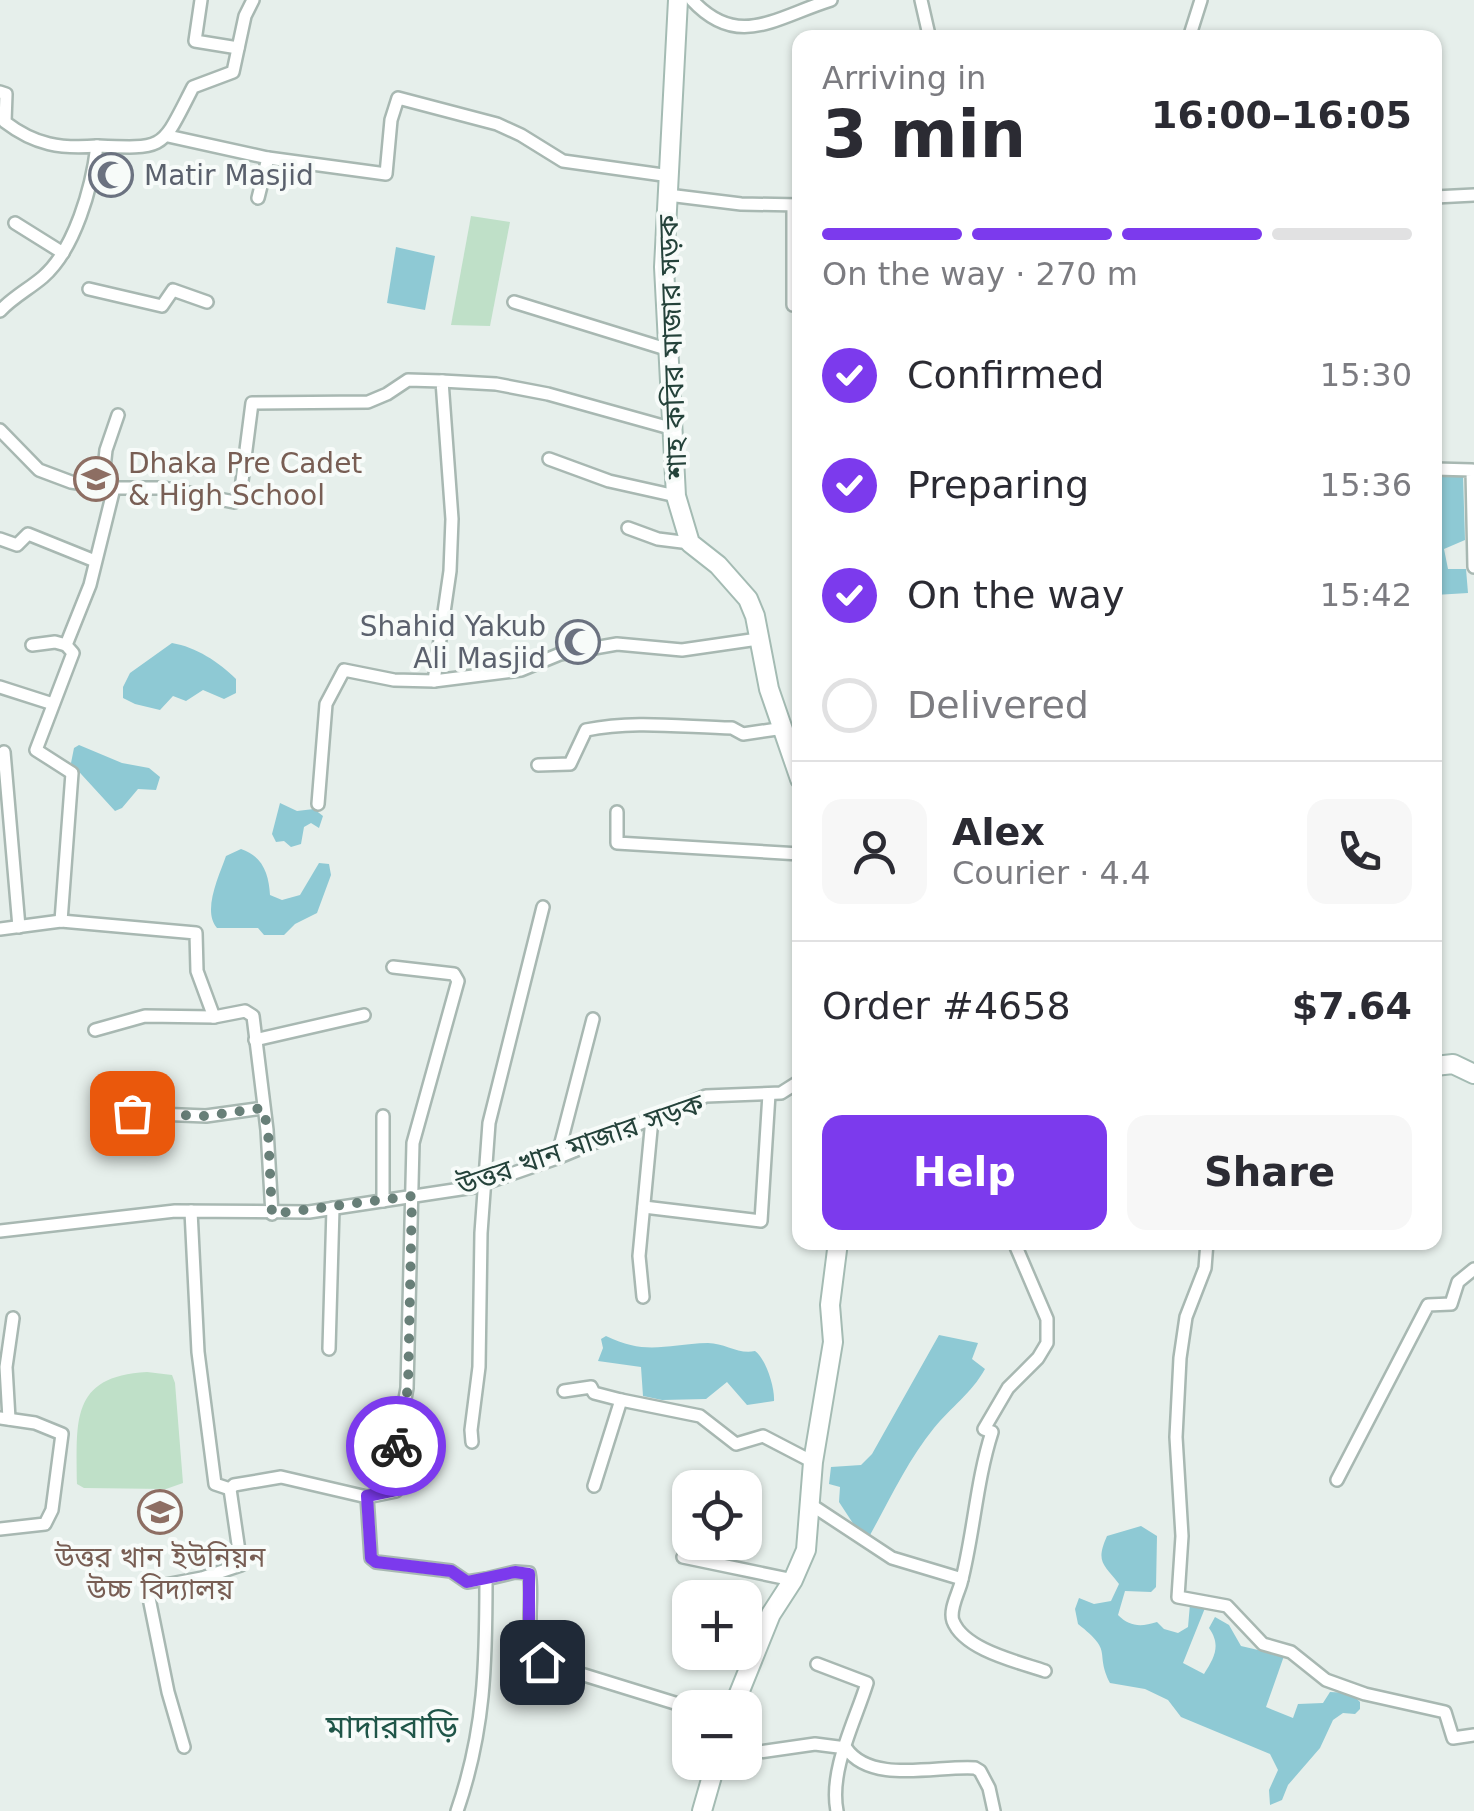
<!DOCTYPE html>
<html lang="en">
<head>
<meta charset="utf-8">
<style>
	:root { --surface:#fff; --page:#f7f7f7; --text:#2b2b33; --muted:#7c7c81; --line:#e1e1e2; --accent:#7c3aed }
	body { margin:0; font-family:"DejaVu Sans","Noto Sans Bengali",sans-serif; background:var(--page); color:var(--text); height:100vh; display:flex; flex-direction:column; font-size:38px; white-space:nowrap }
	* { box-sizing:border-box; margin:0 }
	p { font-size:32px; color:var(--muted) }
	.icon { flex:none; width:55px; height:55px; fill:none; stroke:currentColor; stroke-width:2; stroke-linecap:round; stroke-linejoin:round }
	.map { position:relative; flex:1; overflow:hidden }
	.details { position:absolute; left:792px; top:30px; width:650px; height:1220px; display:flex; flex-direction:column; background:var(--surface); border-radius:20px; box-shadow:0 2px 8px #0004 }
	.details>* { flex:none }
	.controls { position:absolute; left:672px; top:1470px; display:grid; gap:20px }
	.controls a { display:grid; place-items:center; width:90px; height:90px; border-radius:20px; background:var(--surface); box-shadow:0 2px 8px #0004; font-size:50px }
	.pin { position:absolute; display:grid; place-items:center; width:85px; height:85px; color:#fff; margin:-42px; border-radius:20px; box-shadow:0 5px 15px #0006 }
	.courier { position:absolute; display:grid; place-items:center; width:100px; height:100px; margin:-50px; border:8px solid #7c3aed; border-radius:50%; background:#fff; color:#222; box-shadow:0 2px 12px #0007 }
	.head em { font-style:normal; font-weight:700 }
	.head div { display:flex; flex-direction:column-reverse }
	.head { display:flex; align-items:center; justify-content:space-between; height:170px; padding:0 30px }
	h1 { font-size:65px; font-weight:700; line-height:75px }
	.bar { display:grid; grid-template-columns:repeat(4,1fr); gap:15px 10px; align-content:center; height:120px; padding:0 30px }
	.bar i { height:12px; border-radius:8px; background:var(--line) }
	.bar .selected { background:var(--accent) }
	.bar p { grid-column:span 4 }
	.line { display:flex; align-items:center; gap:25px; padding:0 30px; border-top:2px solid var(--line) }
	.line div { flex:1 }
	.round { display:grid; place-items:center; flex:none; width:105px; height:105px; border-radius:20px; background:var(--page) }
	ol { padding:0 30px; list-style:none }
	li { display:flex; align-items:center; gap:30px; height:110px }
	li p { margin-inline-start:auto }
	li .icon { padding:10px; border-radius:50%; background:var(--accent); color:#fff; stroke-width:4 }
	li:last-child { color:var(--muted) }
	li i { width:55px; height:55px; border:5px solid var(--line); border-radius:50% }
	.action { display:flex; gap:20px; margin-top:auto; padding:20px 30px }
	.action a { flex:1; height:115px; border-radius:20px; background:var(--accent); color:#fff; font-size:40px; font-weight:700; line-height:115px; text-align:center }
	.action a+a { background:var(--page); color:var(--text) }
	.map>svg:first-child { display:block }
	.green { fill:#bfe0c8 }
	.water { fill:#8ec9d4 }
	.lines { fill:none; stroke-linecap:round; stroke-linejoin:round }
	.street-casing { stroke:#a8b8b2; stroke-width:16 }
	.secondary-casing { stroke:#a4bbb3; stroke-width:22 }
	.street { stroke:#fff; stroke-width:11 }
	.secondary { stroke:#fff; stroke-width:18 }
	.done { stroke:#687f78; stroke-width:10; stroke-dasharray:0 18 }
	.route { stroke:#7c3aed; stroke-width:12 }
	.labels { text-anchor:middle; stroke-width:8; stroke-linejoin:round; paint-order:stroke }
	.worship-label { font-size:28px; fill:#5b616d; stroke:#f7fbf9; text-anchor:start }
	.street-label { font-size:28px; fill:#24423a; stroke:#f7fbf9 }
	.education-label { font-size:28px; fill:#785e54; stroke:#f7fbf9; text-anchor:start }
	.quarter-label { font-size:32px; fill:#1f5548; stroke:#f7fbf9 }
</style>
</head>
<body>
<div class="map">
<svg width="1474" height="1811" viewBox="0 0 1474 1811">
	<rect width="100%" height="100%" fill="#e6efeb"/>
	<!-- green -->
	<g class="green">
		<polygon points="471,216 510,222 490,326 451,325"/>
		<path d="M147,1372L172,1375L175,1383L183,1483L166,1489L84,1488L77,1484C77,1423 69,1376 147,1372Z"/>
	</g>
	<!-- water -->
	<g class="water">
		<polygon points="396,247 435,256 425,310 387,303"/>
		<polygon points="1435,473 1463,475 1465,540 1444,549 1448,569 1466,569 1468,593 1435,595 1435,518 1439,517"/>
		<path d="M172,643C196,647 219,662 236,679V693L224,699L203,690L186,701L173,696L160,710L135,704L123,698V687L130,673Z"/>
		<polygon points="79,745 122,763 149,768 160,777 156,790 138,789 122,808 115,811 71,763 74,748"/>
		<polygon points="280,803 297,811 314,809 323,816 319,828 311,823 304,827 301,844 291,847 284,841 276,842 272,834"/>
		<path d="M241,849C263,856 269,875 270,895L282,900L300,895L319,863L329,864L331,875L317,913L295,924L284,935H264L258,928H217C202,911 219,876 226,856Z"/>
		<path d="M939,1335L978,1343L972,1359L985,1369C971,1394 951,1407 934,1428C908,1460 890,1499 870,1535L860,1534L839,1502L840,1487L829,1484L831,1467L861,1465L872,1454Z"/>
		<path d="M606,1336C647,1356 666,1344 708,1343C725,1343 739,1355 755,1351C766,1359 775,1388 774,1401L747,1405L727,1382L706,1399L662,1400L643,1396L641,1367L598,1361L603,1348L601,1339Z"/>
		<path d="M1141,1526L1157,1536L1156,1587L1151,1592L1125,1591L1118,1615C1130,1627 1141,1627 1157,1622L1164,1629L1178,1633L1188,1627L1190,1604L1205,1608L1183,1663L1204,1674C1215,1657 1221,1645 1209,1628L1215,1617L1229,1625L1241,1646L1284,1656L1266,1707L1293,1718L1298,1704L1323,1703L1330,1692L1351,1693L1360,1702V1709L1355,1714L1343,1713L1333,1720L1320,1748L1288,1785L1282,1800L1270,1805L1269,1790L1278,1770L1270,1754L1181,1717L1168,1700L1145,1689L1110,1683C1094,1651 1115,1653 1078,1624L1075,1609L1079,1598L1094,1604L1111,1601L1119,1584C1104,1564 1095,1563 1107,1536Z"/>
	</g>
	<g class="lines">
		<!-- street casing -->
		<g class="street-casing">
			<g id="street">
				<polyline points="201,0 195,41 238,48"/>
				<path d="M692,0C738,50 776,17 831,0"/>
				<polyline points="921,0 929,35 922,38"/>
				<polyline points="1189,38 1201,0"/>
				<path d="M0,92L6,94L5,122C35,145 61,149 97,146"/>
				<polyline points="168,136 268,158 386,174 391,120 398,98 497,124 521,135 563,161 670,176"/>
				<polyline points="668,195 741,204 800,205"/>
				<polyline points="1435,197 1474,195"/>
				<polyline points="258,198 268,158"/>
				<polyline points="793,207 793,305"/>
				<polyline points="15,223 63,253"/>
				<polyline points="89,289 162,306 173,290 207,302"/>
				<polyline points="514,302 666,349"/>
				<path d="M0,311C13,297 29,289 43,277C75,249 92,187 97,146C167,149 161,149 193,87L233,72L245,16L253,0"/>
				<polyline points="442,381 496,384 548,394 670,428"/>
				<polyline points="0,430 39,470 71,482 109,488 164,488 234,502 241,489 252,403 368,402 387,394 408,380 442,381 452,519 450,571 434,681"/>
				<polyline points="549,459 609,481 676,496"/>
				<polyline points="1435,469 1472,470 1474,567"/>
				<polyline points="102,487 106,450 118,415"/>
				<polyline points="628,528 658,539 690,543"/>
				<polyline points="0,539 17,545 28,534 95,561"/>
				<polyline points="32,645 55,642 66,645"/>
				<polyline points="0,687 53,704"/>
				<polyline points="4,752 19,927"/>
				<path d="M538,765L570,764L586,730C635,720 682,727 732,728L743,734L784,728"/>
				<polyline points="318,804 326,704 344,670 394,680 434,681 521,670 560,654 617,644 682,650 758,639"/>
				<polyline points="617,812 617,843 800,854"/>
				<polyline points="61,921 72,773 36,750 73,653 66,645 90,585 114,488"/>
				<polyline points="0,929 61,921 196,933 197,971 214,1017 245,1011 253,1016 267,1130 272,1214"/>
				<polyline points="95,1030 145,1016 214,1017"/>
				<polyline points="255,1040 364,1015"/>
				<polyline points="132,1113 206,1116 263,1108"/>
				<polyline points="383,1116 383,1201"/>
				<polyline points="557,1158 593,1019"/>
				<polyline points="644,1207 761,1221 769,1094"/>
				<polyline points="191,1211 198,1352 215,1484 230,1489"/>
				<polyline points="0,1231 175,1211 309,1212 474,1187 557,1158 706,1096 781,1093 800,1081"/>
				<path d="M1014,1242L1047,1319V1343L1038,1358L1008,1388L984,1429L992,1432C976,1482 974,1533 961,1583C958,1594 949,1610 953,1621C964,1650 1019,1662 1045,1671"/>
				<polyline points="1207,1242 1205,1268 1186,1317 1180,1358 1176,1437 1182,1536 1178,1597 1227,1606 1263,1644 1291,1652 1326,1680 1365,1694 1445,1712 1453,1738 1474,1735"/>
				<polyline points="643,1297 639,1256 652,1119"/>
				<polyline points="329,1349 333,1208"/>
				<polyline points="564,1391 591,1387 594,1393 621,1400"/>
				<polyline points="0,1418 35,1423 62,1434 52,1510 45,1524 0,1529"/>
				<polyline points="9,1419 6,1367 13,1318"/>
				<polyline points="472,1442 471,1430 479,1367 481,1233 489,1123 543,907"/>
				<polyline points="1337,1480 1428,1305 1451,1304 1458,1282 1474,1269"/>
				<polyline points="594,1486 621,1400 700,1416 736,1444 763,1436 813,1462"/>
				<polyline points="367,1497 371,1558 376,1562 451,1571 467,1582 486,1579"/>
				<polyline points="810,1504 892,1558 962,1579"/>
				<polyline points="683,1557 793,1580"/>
				<path d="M817,1664L867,1683C855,1722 829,1770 837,1811"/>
				<polyline points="184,1747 168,1692 148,1593 149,1588 202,1578 241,1565 230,1489 234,1485 281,1477 367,1497 396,1491 396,1447 407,1388 413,1143 458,981 454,974 393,967"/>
				<path d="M745,1754L815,1744L846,1748C871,1785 939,1765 975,1768L980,1771L989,1788L994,1811"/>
				<path d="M457,1811C485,1730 486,1663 486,1579L515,1572L529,1573C535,1600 521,1640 542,1662L691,1708"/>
			</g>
		</g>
		<!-- secondary casing -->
		<g class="secondary-casing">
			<g id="secondary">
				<polyline points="678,0 664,267 676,496 690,543 718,565 748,599 755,616 769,689 800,779"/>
				<polyline points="1435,1066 1453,1064 1474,1074"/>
				<polyline points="733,1708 771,1614 793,1580 806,1550 813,1462 833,1342 830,1305 838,1242"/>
				<polyline points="702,1811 716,1762"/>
			</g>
		</g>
		<!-- street -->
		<use href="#street" class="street"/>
		<!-- secondary -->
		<use href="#secondary" class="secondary"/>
	</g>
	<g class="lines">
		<!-- done -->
		<polyline class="done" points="132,1113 206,1116 263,1108 268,1130 272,1214 412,1196 408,1388 396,1446"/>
		<!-- route -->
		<polyline class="route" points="396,1446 396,1490 367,1496 371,1558 376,1562 451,1571 467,1582 515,1572 529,1574 529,1621 537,1658 542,1662"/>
	</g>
	<!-- icons -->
	<defs>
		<g id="mosque-ring" transform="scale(2.25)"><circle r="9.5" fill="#f7fbf9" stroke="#6b7280" stroke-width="1.5"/><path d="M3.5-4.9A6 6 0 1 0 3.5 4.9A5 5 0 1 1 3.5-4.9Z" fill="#6b7280"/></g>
		<g id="school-ring" transform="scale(2.25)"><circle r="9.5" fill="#f7fbf9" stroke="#8d6e63" stroke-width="1.5"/><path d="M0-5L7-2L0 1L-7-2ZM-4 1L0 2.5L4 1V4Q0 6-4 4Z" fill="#8d6e63"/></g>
	</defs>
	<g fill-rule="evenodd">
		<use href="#mosque-ring" x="111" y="175"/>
		<use href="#school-ring" x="96" y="479"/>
		<use href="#mosque-ring" x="578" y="642"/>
		<use href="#school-ring" x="160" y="1512"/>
	</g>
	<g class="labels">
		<!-- worship labels -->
		<g class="worship-label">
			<text x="144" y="185">Matir Masjid</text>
			<text x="546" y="636" text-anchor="end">Shahid Yakub<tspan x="546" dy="32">Ali Masjid</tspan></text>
		</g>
		<!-- street labels -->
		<g class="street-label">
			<text transform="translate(672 347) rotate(-92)" y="10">শাহ কবির মাজার সড়ক</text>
			<text transform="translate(580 1144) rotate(-19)" y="10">উত্তর খান মাজার সড়ক</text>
		</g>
		<!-- education labels -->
		<g class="education-label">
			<text x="128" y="473">Dhaka Pre Cadet<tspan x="128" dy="32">&amp; High School</tspan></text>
			<text x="160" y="1567" text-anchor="middle">উত্তর খান ইউনিয়ন<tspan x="160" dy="32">উচ্চ বিদ্যালয়</tspan></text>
		</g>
		<!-- quarter labels -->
		<g class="quarter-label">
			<text x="392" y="1738">মাদারবাড়ি</text>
		</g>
	</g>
</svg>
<div class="controls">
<a><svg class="icon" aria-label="locate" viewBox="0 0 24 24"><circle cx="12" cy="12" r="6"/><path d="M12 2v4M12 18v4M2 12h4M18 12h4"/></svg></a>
<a>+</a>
<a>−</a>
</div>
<div class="pin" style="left:132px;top:1113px;background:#ea580c"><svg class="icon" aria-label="bag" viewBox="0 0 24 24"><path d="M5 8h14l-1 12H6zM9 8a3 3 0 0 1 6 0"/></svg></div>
<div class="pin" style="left:542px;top:1662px;background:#1f2937"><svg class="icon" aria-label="home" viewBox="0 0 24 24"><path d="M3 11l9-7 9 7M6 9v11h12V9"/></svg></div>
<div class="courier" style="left:396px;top:1446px"><svg class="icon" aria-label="bike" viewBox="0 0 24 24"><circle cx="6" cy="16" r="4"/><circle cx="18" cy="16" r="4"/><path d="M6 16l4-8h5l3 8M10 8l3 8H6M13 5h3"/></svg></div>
<section class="details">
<div class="head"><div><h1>3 min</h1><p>Arriving in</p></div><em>16:00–16:05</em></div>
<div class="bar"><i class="selected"></i><i class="selected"></i><i class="selected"></i><i></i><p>On the way · 270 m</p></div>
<ol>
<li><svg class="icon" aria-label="check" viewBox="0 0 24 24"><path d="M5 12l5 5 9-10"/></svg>Confirmed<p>15:30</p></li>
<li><svg class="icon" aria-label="check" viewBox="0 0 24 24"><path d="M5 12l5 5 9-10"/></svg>Preparing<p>15:36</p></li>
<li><svg class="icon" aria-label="check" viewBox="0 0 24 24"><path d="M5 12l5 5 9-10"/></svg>On the way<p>15:42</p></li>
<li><i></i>Delivered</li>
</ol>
<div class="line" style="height:180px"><a class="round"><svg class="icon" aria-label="person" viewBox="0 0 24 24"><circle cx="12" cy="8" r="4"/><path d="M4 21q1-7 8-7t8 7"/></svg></a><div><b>Alex</b><p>Courier · 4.4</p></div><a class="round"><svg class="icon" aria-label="phone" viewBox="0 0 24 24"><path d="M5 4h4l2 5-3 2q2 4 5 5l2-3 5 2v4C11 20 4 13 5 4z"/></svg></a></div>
<div class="line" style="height:130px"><div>Order #4658</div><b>$7.64</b></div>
<div class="action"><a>Help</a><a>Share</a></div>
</section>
</div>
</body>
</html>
